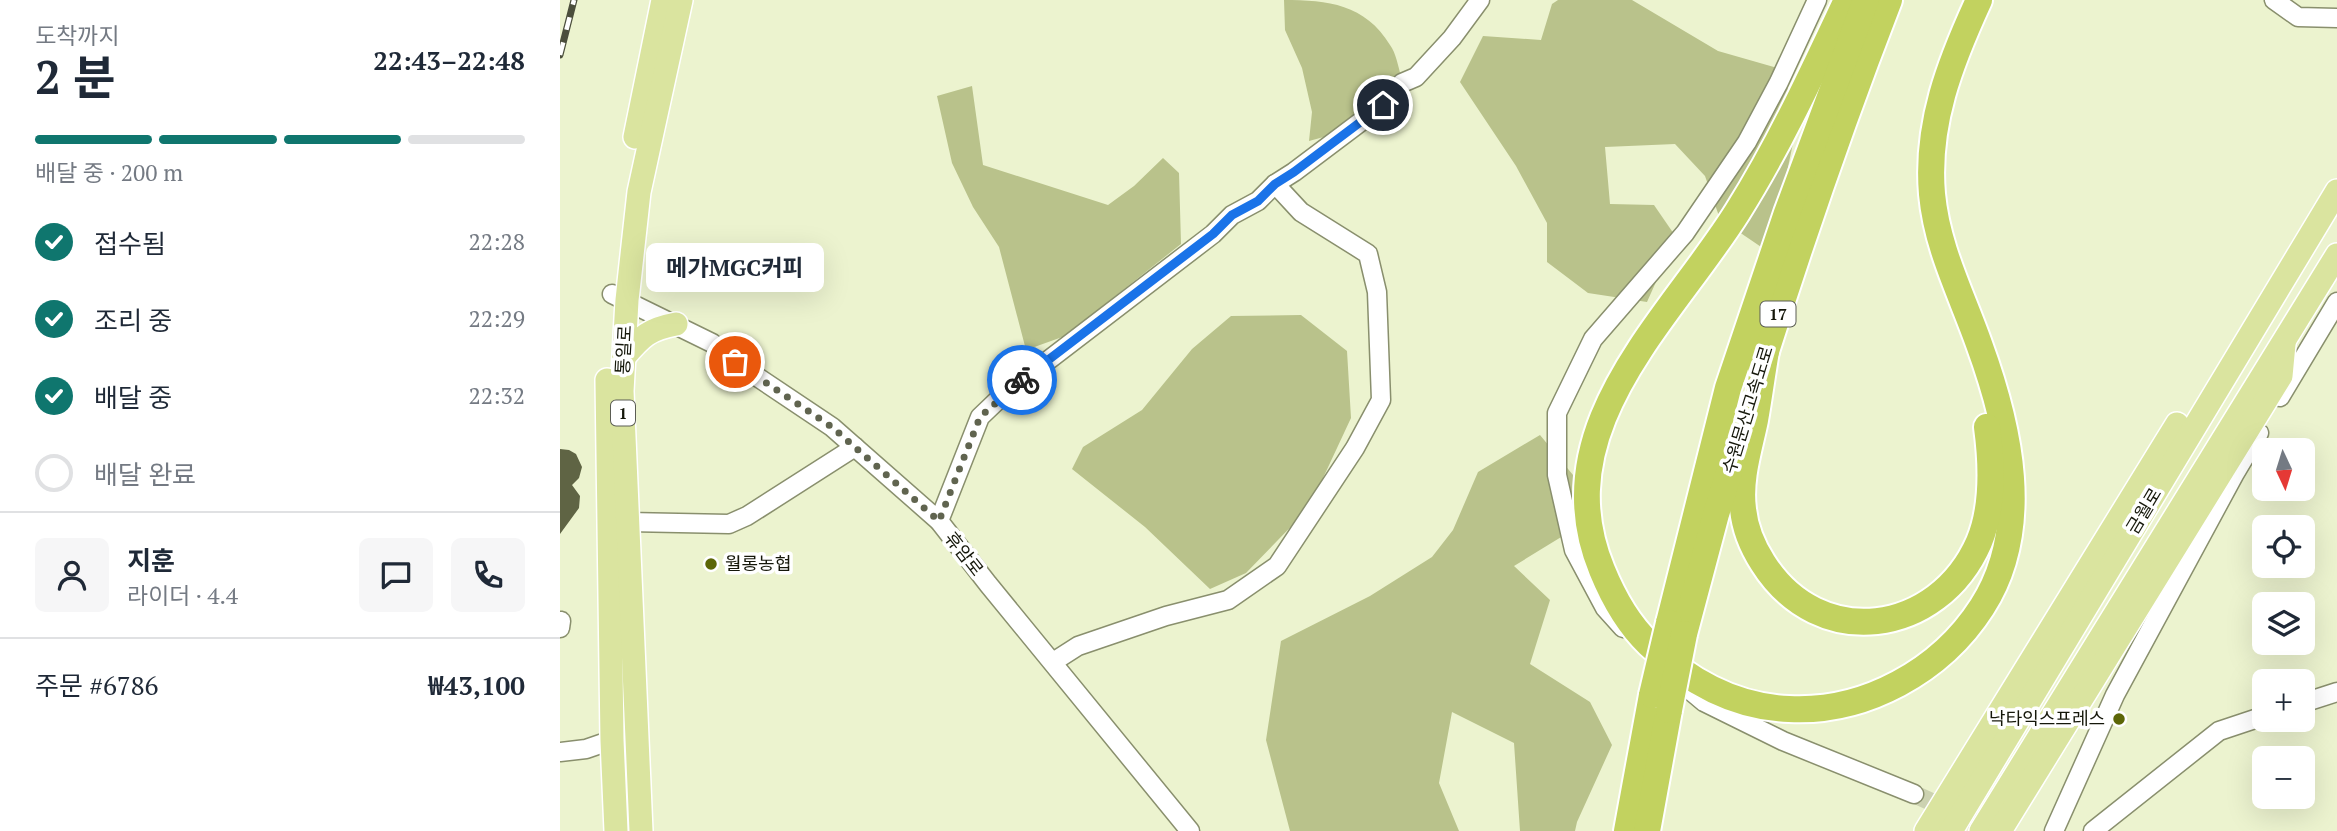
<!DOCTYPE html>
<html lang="ko">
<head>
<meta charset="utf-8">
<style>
	:root { --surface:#fff; --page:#f6f6f7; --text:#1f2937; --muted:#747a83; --line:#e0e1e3; --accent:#0f766e }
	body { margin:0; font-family:"PT Serif","Noto Sans KR",serif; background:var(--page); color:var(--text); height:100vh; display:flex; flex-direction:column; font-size:26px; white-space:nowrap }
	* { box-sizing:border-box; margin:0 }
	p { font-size:23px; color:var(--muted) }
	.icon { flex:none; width:38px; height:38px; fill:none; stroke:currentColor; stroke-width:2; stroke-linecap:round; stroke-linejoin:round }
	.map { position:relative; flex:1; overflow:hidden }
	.sheet { display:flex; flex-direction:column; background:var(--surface); width:560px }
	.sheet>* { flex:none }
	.needle { width:46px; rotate:176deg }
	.fabs { position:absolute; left:1692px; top:438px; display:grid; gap:14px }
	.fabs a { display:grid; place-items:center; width:63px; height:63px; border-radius:10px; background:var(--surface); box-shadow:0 7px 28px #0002; font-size:35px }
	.pin { position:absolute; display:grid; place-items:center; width:60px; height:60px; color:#fff; margin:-30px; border:4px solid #fff; border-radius:50%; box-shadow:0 2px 7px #0007 }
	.courier { position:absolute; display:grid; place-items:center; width:70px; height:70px; margin:-35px; border:5px solid #1a73e8; border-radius:50%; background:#fff; color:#222; box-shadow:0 2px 9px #0007 }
	.bubble { position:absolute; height:49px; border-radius:10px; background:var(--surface); box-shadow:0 7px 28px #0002; font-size:23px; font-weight:700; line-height:49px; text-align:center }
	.summary em { font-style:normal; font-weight:700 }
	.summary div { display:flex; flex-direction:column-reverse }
	.summary { display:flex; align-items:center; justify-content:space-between; height:119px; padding:0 35px }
	h1 { font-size:46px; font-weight:700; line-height:52px }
	.bar { display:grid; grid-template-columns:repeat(4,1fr); gap:10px 7px; align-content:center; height:84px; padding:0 35px }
	.bar i { height:9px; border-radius:5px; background:var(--line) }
	.bar .active { background:var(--accent) }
	.bar p { grid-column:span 4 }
	.line { display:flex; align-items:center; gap:18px; padding:0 35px; border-top:2px solid var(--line) }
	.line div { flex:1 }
	.round { display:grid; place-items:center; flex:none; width:74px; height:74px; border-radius:10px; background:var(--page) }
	ol { padding:0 35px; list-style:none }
	li { display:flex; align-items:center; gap:21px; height:77px }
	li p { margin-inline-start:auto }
	li .icon { padding:7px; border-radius:50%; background:var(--accent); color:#fff; stroke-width:4 }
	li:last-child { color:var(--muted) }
	li i { width:38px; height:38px; border:4px solid var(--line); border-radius:50% }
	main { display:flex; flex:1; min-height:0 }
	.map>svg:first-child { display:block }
	.forest { fill:#b9c28b }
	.building { fill:#5f6444 }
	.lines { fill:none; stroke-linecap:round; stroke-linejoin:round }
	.minor-tunnel { stroke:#ccd2b1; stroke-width:18; stroke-dasharray:18 9; stroke-linecap:butt }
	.minor-casing { stroke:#898f6d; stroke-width:21 }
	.major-casing { stroke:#fff; stroke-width:26 }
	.highway-casing { stroke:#fff; stroke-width:30 }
	.minor { stroke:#fff; stroke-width:18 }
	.major { stroke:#dae49f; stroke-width:23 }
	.highway { stroke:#c2d25f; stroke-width:26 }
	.rail-casing { stroke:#4b4e3c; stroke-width:7 }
	.rail { stroke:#fff; stroke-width:4.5; stroke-dasharray:13; stroke-linecap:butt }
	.highway-bridge-casing { stroke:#fff; stroke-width:30; stroke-linecap:butt }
	.highway-bridge { stroke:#c2d25f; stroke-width:26 }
	.done { stroke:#60644f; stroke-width:7; stroke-dasharray:0 12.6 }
	.route { stroke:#1a73e8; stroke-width:9 }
	.poi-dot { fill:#5c6607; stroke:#fff; stroke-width:2.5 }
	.labels { text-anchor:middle; stroke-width:7; stroke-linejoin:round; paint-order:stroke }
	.shield { fill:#fff; stroke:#5b5d54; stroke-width:2 }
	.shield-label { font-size:16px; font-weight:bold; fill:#15170a }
	.street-label { font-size:18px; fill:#15170a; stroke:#fff }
	.poi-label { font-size:18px; fill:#15170a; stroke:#fff; text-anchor:start }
</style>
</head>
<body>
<main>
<section class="sheet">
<div class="summary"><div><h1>2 분</h1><p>도착까지</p></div><em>22:43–22:48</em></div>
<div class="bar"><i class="active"></i><i class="active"></i><i class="active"></i><i></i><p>배달 중 · 200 m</p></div>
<ol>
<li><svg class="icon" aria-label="check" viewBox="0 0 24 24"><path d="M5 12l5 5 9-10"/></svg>접수됨<p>22:28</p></li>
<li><svg class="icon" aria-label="check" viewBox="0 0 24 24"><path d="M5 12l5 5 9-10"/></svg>조리 중<p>22:29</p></li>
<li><svg class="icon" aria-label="check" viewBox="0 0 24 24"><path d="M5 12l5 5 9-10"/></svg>배달 중<p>22:32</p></li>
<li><i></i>배달 완료</li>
</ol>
<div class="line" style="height:126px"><a class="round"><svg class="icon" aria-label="person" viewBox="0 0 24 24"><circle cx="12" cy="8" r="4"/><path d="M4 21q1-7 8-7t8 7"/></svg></a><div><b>지훈</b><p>라이더 · 4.4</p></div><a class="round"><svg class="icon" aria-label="chat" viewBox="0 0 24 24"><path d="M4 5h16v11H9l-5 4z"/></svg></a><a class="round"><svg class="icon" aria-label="phone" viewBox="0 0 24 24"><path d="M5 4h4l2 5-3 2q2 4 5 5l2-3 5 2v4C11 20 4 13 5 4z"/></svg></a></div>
<div class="line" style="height:91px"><div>주문 #6786</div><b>₩43,100</b></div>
</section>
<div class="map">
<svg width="1777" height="831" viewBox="0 0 1777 831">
	<rect width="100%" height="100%" fill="#ecf3cf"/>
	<!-- forest -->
	<g class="forest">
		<path d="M724,0C768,0 805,4 830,45C836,53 838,66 841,76L814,112L771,135L749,141L752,112L742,68L725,30Z"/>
		<polygon points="998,0 1072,0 1158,51 1224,70 1236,129 1210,253 1160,219 1145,176 1115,144 1045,147 1050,204 1094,205 1116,237 1087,302 1028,293 987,262 987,223 956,166 900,82 923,36 981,40 992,4"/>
		<polygon points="412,86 423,165 548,205 574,186 603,158 619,173 621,244 505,336 466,350 439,247 413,207 392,163 377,96"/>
		<polygon points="741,315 787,351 791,418 749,508 686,573 650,589 585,527 512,469 523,447 582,410 632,349 671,316"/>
		<polygon points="980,435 1013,475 1011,531 954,566 990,600 970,664 1030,702 1052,745 1017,822 1015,831 960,831 954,743 892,712 879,783 899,831 730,831 706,740 721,641 810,596 872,557 893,530 918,472"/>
	</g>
	<!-- building -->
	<polygon class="building" points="0,449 9,450 16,454 22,467 19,478 12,485 20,496 19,508 0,534"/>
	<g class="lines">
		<!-- minor-tunnel -->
		<polyline class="minor-tunnel" points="1354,794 1435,831"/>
		<!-- minor casing -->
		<g class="minor-casing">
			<g id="minor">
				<polyline points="1714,0 1738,17 1777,18"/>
				<polyline points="52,294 152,343 175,362 272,427 379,521 428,584 630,831"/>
				<polyline points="1720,397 1777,302"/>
				<polyline points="379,521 420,417 443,395 653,234 672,215 698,201 715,184 734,172 823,105 842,83 856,77 892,38 920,0"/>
				<polyline points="68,522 169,524 187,516 295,447"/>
				<polyline points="0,628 1,621"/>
				<polyline points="1063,628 1045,608 1014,550 997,475 997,413 1033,339 1125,233 1187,142 1219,82 1257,0"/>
				<polyline points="493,662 518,646 606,616 668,600 717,566 795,448 821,400 817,292 808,254 741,212 715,184"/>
				<polyline points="1119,681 1144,702 1223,741 1354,794"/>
				<polyline points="1743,703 1777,692"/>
				<polyline points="0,752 26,749 52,740"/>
				<polyline points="1494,831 1555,695 1674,475 1699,433"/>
				<polyline points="1533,831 1659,731 1704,716"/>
			</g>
		</g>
		<!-- major casing -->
		<g class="major-casing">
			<g id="major">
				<polyline points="75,137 103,0"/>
				<path d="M64,357C82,336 89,329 116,324"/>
				<polyline points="47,380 52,740 56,831"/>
				<polyline points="81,831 62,391 67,300 79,192 121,0"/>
				<polyline points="1366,831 1617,424"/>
				<polyline points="1391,831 1777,191"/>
				<polyline points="1421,831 1777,255"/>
				<polyline points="1440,831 1721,376 1724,344"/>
			</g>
		</g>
		<!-- highway casing -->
		<g class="highway-casing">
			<g id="highway">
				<path d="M1287,0C1253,72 1220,144 1178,211C1110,320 983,428 1042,570C1053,597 1067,623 1089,644C1128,681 1173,707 1229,709C1305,713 1381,671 1422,607C1473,528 1449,426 1419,344C1401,293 1377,248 1372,194C1366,124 1390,63 1419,0"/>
				<path d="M1206,351C1202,374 1199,397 1195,420C1189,449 1179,479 1183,509C1185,529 1192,546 1203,563C1259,652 1378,636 1419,542C1434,506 1432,464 1427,427"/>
				<path d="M1201,367C1240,243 1282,121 1329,0"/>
				<polyline points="1109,623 1168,388 1227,213 1306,0"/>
				<polyline points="1124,634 1156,514 1175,454"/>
				<polyline points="1067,831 1092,695"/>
				<polyline points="1087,831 1109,710"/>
			</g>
		</g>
		<!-- minor -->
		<use href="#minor" class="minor"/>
		<!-- major -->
		<use href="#major" class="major"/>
		<!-- highway -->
		<use href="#highway" class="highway"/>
		<!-- rail casing -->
		<g class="rail-casing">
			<polyline id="rail" points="0,55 14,0"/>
		</g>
		<!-- rail -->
		<use href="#rail" class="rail"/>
		<!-- highway-bridge casing -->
		<g class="highway-bridge-casing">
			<g id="highway-bridge">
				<polyline points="1092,695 1109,623"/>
				<polyline points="1109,710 1124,634"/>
			</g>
		</g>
		<!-- highway-bridge -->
		<use href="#highway-bridge" class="highway-bridge"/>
	</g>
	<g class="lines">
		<!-- done -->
		<polyline class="done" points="175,362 272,427 379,521 420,417 462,380"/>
		<!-- route -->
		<polyline class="route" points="462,380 653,234 672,215 698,201 715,184 734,172 823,105"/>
	</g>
	<!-- markers -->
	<g class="poi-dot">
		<circle cx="151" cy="564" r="7"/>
		<circle cx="1559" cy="719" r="7"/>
	</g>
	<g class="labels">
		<!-- shield labels -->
		<g class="shield">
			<rect x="1200.5" y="301.5" width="35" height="25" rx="5"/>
			<rect x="51" y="400.5" width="24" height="25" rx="5"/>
		</g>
		<g class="shield-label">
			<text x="1218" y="320">17</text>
			<text x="63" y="419">1</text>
		</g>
		<!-- street labels -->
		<g class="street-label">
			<text transform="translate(64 350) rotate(-87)" y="6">통일로</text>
			<text transform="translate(1188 410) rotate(-73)" y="6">수원문산고속도로</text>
			<text transform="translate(1584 511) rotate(-59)" y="6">금월로</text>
			<text transform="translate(404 554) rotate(52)" y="6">휴암로</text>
		</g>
		<!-- poi labels -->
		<g class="poi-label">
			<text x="165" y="570">월롱농협</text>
			<text x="1545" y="725" text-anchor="end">낙타익스프레스</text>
		</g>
	</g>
</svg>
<div class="fabs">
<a><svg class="needle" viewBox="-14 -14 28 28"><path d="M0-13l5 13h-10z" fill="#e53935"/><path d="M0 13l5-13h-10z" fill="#747a83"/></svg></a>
<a><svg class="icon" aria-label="locate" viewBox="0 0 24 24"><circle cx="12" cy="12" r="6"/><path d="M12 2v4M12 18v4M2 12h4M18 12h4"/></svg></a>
<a><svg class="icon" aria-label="layers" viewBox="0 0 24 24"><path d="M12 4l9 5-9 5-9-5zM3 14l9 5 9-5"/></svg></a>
<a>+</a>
<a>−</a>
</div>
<div class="pin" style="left:175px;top:362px;background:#ea580c"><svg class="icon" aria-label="bag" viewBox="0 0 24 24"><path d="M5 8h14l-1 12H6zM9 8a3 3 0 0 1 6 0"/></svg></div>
<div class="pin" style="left:823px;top:105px;background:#1f2937"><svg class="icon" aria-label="home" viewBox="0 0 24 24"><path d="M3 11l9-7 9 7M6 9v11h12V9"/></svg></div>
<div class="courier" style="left:462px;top:380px"><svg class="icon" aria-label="bike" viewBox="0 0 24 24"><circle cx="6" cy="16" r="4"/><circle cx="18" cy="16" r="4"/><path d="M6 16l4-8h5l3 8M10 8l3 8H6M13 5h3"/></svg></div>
<div class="bubble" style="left:86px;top:243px;width:178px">메가MGC커피</div>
</div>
</main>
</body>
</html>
